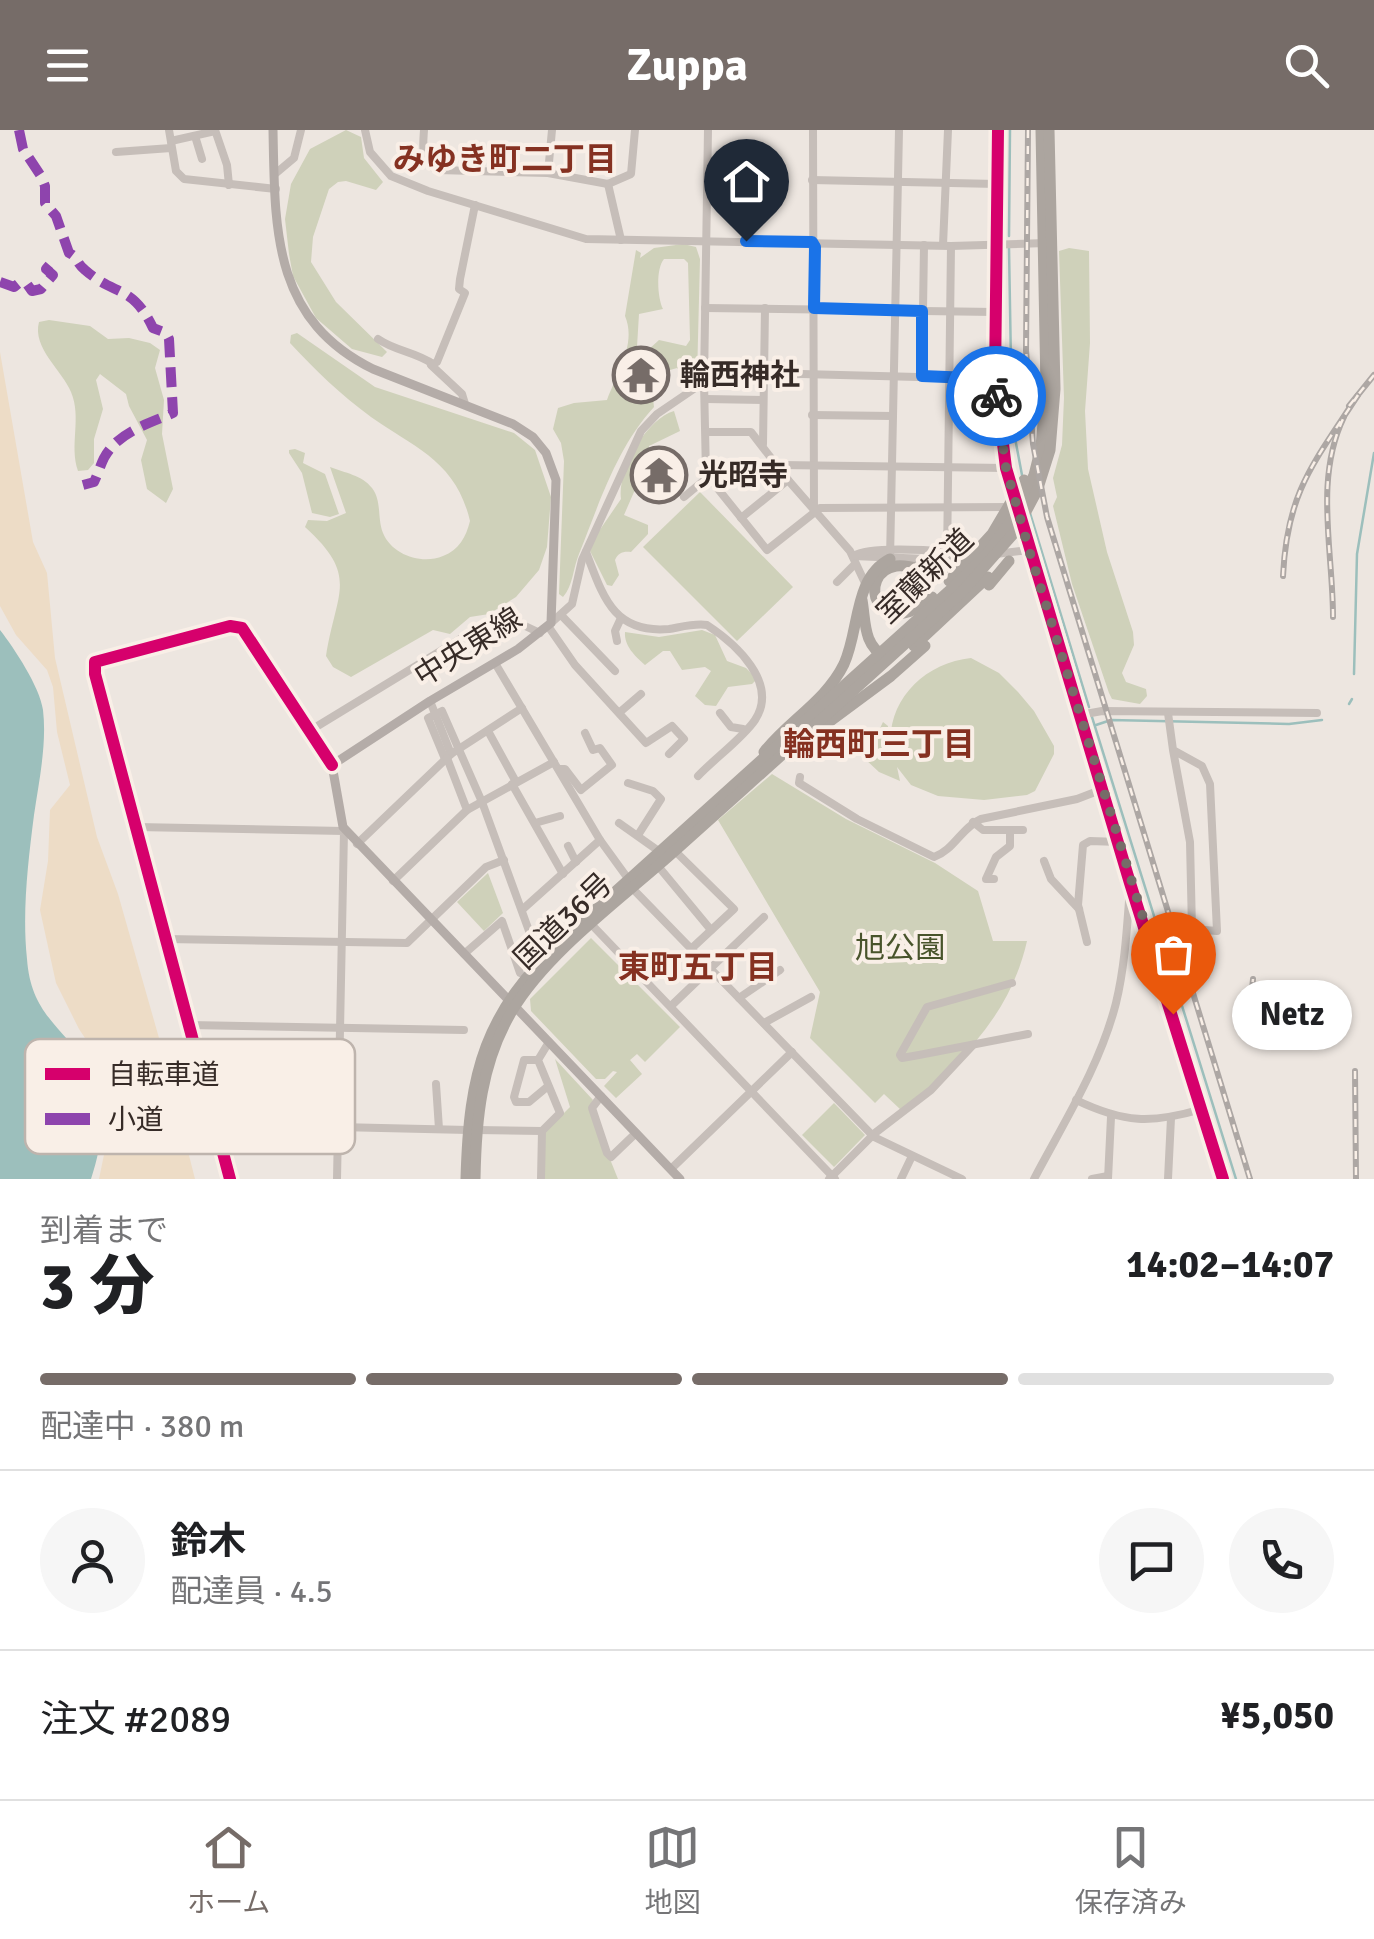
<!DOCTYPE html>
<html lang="ja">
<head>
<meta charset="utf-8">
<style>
	:root { --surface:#fff; --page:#f6f6f6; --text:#202124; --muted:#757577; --line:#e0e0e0; --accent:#766c68 }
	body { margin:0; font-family:Signika,"Noto Sans JP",sans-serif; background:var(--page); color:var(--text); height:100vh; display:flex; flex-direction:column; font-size:38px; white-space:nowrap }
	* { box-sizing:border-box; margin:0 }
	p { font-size:32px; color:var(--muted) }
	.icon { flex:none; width:55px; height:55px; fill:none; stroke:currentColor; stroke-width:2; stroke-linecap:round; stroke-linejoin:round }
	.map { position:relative; height:1049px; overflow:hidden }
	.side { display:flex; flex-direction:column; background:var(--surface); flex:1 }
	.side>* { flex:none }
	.pin { position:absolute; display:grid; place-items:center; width:85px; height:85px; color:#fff; margin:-102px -42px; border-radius:50% 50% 50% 0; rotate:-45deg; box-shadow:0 0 10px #0007 }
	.pin .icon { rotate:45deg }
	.courier { position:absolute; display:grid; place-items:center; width:100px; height:100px; margin:-50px; border:8px solid #1a73e8; border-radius:50%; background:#fff; color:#222; box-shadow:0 2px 12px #0007 }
	.bubble { position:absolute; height:70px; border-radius:35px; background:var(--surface); box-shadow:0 2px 8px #0004; font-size:32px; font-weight:800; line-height:70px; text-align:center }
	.head em { font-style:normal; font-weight:800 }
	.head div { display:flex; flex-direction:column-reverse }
	.head { display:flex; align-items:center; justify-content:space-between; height:170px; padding:0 40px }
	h1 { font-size:65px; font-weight:800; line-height:75px }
	.bar { display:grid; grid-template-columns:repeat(4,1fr); gap:15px 10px; align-content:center; height:120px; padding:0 40px }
	.bar i { height:12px; border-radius:8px; background:var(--line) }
	.bar .on { background:var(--accent) }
	.bar p { grid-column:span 4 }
	.line { display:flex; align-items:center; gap:25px; padding:0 40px; border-top:2px solid var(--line) }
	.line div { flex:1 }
	.round { display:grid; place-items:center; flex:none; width:105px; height:105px; border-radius:52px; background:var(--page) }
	header { display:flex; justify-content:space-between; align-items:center; height:130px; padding:0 40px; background:var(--accent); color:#fff; font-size:45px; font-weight:800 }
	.dock { display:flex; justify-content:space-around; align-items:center; height:140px; border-top:2px solid var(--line); background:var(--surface); font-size:28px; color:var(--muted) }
	.dock a { display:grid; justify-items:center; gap:5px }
	.dock .on { color:var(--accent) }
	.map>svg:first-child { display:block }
	.green { fill:#cfd1ba }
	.sand { fill:#eddcc6 }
	.water { fill:#9cbfbc }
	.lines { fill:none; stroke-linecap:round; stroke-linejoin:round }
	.stream { stroke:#9cbfbc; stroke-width:2.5 }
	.minor { stroke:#c6beb9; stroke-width:8 }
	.major { stroke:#b4aca8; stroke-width:9 }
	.highway { stroke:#aca59f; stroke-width:11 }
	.rail-casing { stroke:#ada7a4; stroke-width:6 }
	.rail { stroke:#f9efe7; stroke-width:2.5; stroke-dasharray:8; stroke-linecap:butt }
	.quiet { stroke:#8e44ad; stroke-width:10; stroke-dasharray:20 10; stroke-linecap:butt }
	.cycleway-casing { stroke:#f9efe7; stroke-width:19 }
	.cycleway { stroke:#d6006c; stroke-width:12 }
	.done { stroke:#766c68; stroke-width:10; stroke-dasharray:0 18 }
	.route { stroke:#1a73e8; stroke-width:12 }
	.labels { text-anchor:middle; stroke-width:8; stroke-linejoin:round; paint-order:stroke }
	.poi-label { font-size:30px; font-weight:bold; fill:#362b27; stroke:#f9efe7; text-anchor:start }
	.street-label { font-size:30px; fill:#362b27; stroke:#f9efe7 }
	.park-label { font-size:30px; fill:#48542b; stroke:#f9efe7 }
	.neighbourhood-label { font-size:32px; font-weight:bold; fill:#853121; stroke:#f9efe7 }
	.key { fill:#f9efe7; stroke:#beb4ad; stroke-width:2.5 }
	.key-label { font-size:28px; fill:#362b27 }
</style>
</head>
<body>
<header><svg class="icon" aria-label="menu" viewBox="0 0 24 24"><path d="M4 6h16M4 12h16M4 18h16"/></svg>Zuppa<svg class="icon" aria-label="search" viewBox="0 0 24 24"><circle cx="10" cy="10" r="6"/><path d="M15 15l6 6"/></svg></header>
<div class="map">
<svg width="1374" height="1049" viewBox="0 0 1374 1049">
	<rect width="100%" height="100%" fill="#ede6e0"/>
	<!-- green -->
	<g class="green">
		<polygon points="346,0 361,7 364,28 383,52 376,60 346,51 338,52 329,59 313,107 311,132 336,172 387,222 382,227 352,219 316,188 293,146 289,124 285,89 291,54 310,19"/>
		<path d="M683,114L696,117L700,129L697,248L686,247L677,238L670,240L647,221L659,210L686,216L690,210L688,133L684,129H664C656,138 657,167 663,179L639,184L636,233L631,241L636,256L651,252L654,277C617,317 599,374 579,424C573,438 573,456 563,467L559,464L564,331L561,313L553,299L558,278L574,273L607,270C616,245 637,214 625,186L636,120L641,123L640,128L654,118Z"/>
		<polygon points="1069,118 1089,121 1090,213 1085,281 1088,339 1107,422 1133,502 1134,515 1122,543 1126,552 1146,559 1147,566 1140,574 1112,569 1109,563 1072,454 1053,376 1057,367 1053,348 1062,315 1064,268 1059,121"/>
		<path d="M49,190L90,196L108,209L129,208L150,213L160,220L155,238L164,270L162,304L173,359L166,373L147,359L141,330L147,310L129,276L126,264L100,244L96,250L103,279L94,309V333L88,340L78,341C69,315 82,288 71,262C62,240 32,218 39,192Z"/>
		<path d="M297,203L375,257L514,303L535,320L551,367L547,417L539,440L516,467L489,484L470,487L450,504L433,500L351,547L333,537L326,526C336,461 360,447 305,397L308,390L327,391L346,383L330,337C345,343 362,345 372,358C382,371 377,388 383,403C392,425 422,435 443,426C459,420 466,407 470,391C456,331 415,318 371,287C341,265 315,240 290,213L291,205Z"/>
		<path d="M674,281L680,301L649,316L647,332L624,385L648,395V404L631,422C623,421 618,423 615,430L619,445L612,456L607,455L590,421L597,404L621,369C617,341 646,289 674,281Z"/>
		<polygon points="295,319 305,323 303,333 325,344 339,384 330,387 312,383 302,343 289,323 289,320"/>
		<polygon points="700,362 793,457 737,511 643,417"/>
		<path d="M702,500L715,505L727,531L746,538L757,549L752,554L728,557L716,576L705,575L695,566L711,541L705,537L682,540L670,521H663L645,535C635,526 624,516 625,502L659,507Z"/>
		<path d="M971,528L999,543L1018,562L1034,581L1054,616V624L1035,661L1027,665L984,670L938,666L911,655L897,637L900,651L879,642L865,629L883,592L888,596V622L893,629C880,577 921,533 971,528Z"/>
		<path d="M772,644L846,689L935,733L978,761L993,811H1027C1010,886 960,934 901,980L884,964L875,973L810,908L820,862L718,690Z"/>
		<polygon points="488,743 503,783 484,801 457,772"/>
		<polygon points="591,808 680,897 645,932 637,924 630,930 642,944 616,968 604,956 617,942 613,941 605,949 596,949 531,881 530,869"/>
		<polygon points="555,929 593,970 589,977 618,1049 544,1049 545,1002 570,977"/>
		<polygon points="834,973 865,1005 834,1037 802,1005"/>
	</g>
	<!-- sand -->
	<polygon class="sand" points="0,222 33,412 47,443 55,528 97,707 118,764 161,915 195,1049 99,1049 114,976 103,935 79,899 56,853 40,780 48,731 50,680 70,655 57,602 53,557 47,540 16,505 0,476"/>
	<!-- water -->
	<path class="water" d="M0,500C14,518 40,557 43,580C47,614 39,651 34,685C28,732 22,782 27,829C31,885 63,897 90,938C110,969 102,1016 91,1049H0Z"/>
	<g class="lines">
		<!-- stream -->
		<g class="stream">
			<polyline points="1009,106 1010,0"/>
			<polyline points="1009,118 1012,292 1022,345"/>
			<polyline points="1030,383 1089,577"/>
			<polyline points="1354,544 1357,424 1374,323"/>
			<polyline points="1349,574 1352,569"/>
			<polyline points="1092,587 1236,1049"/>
			<polyline points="1096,595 1111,590 1289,594 1322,590"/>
		</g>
		<!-- minor -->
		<g class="minor">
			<polyline points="169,0 176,41 184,49 276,59"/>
			<polyline points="215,0 227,35 229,55"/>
			<polyline points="365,0 370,22 391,46 428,61 586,109 951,116 1046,113"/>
			<path d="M424,0C423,16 420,34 438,40L548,43L608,54L631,44L635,0"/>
			<polyline points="708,0 704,252 706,344 767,420 820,378 1011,377"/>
			<polyline points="813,0 814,382"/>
			<path d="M998,0C996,120 981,250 1014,366"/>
			<polyline points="195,6 202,29"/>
			<polyline points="171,11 215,1"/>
			<polyline points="116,22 171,18"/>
			<polyline points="548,43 552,0"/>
			<polyline points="275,44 294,28 301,0"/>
			<polyline points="812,50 997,54"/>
			<polyline points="608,54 621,110"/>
			<polyline points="943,115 948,0"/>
			<polyline points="705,178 995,182"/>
			<path d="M378,209C395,221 416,222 433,234"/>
			<polyline points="763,243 995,249"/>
			<polyline points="922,246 924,115"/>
			<polyline points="706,269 763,270"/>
			<polyline points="465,274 462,264 431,235 437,232 465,163 459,159 460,149 475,75"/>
			<polyline points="812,285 893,286"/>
			<polyline points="706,302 751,302 788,350 850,421 865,453"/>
			<polyline points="763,314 765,178"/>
			<polyline points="706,334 1006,338"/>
			<polyline points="684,367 708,347"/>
			<polyline points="741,388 788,350"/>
			<polyline points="1021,389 1223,1049"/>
			<path d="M586,422C603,466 613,504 669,499C681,497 695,493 707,495C736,514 779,553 755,590C743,608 714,629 698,646"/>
			<polyline points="996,424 1029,420"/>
			<polyline points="853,426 952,430"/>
			<path d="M853,426C874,414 949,422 977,423"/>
			<polyline points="890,429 899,0"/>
			<polyline points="947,430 951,116"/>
			<polyline points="837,452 855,434"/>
			<polyline points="562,486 615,541"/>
			<polyline points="551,493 572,474 582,430 641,301 657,284 704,252"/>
			<polyline points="548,496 575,535 646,613 672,596 684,609 669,624"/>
			<polyline points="617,511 615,501 621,488"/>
			<polyline points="495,533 600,710 629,750"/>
			<polyline points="430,571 451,624"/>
			<polyline points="620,582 641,564"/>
			<polyline points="720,583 731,597 743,599"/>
			<polyline points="1168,583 1173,620 1202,636 1210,654 1217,801 1192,799 1190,712 1173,620"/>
			<polyline points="1080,585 1102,581 1317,583"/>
			<polyline points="311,600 475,500 523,495 540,503"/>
			<polyline points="488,601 516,652"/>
			<polyline points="445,629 428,588 442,581 482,672 540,831"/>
			<polyline points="559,639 565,639 581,660 612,635 600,618 593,620 585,603"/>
			<path d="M800,647L799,653L857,689L934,727C954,720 961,698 981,689L1077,669L1103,659"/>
			<polyline points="628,653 653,661 661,669 638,705"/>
			<polyline points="512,654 563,744"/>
			<polyline points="467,680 554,632"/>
			<polyline points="973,692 983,700 1023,700"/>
			<polyline points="535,693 560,686"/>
			<polyline points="619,693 660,722"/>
			<polyline points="136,697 344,701 337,1049"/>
			<polyline points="357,714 451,624 522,578"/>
			<polyline points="568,716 576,732"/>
			<polyline points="675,721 734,779 691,819"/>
			<polyline points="1044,731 1051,749 1079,779"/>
			<polyline points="658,736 711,800"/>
			<polyline points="994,749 986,749 996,727 1010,716 1010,701"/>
			<polyline points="393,751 467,680 447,628"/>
			<polyline points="632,758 874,1007 962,1049"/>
			<polyline points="523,779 600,710"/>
			<polyline points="592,795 835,1049"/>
			<polyline points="166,809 407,813 486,737 504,730"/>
			<polyline points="1087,812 1078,775 1083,715 1090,711 1119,712"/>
			<polyline points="464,824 502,791 520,843"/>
			<polyline points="1012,853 927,877 900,925 902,928 919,925 1028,904"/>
			<polyline points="739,868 780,840"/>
			<polyline points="671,876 764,787"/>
			<polyline points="764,893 811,867"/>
			<polyline points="189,895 464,900"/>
			<polyline points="538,930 524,930 514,967 516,972 529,972 547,957"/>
			<polyline points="436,954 439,999"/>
			<polyline points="601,966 592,978 607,1023 611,1027 636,1003"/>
			<path d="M1076,970C1124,993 1151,994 1202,979"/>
			<polyline points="338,997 468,1000"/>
			<polyline points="477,1000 542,1001"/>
			<polyline points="671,1039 792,922"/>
			<polyline points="230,1049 95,544 95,532 230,496 242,498 332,635"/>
			<polyline points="541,1049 542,1001 560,983 538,930 549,912"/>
			<polyline points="829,1049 875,1003 931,960 973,915"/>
			<polyline points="901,1049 912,1026"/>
			<path d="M1034,1049C1064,992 1100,936 1116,873C1125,836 1127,797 1130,758"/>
			<polyline points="1092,1049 1108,1046"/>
			<polyline points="1108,1049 1111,987"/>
			<polyline points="1168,1049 1171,988"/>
		</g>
		<!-- major -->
		<path class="major" d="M273,0C275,99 272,189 373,239L513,294L533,307L546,323L556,350L551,493L518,519L430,571L332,635L343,697L680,1049"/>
		<!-- highway -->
		<g class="highway">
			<polyline points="949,451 992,404 1024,350"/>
			<polyline points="989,455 1009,431"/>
			<path d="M932,467C877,516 855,443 896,436C909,434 923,441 936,443L958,430"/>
			<path d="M862,470C866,493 863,514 885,527"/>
			<polyline points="914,516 988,447"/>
			<polyline points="806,609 891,546 925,516"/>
			<path d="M764,622C788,591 826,571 844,534C860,499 853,448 890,429"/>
			<path d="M466,1049C469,941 484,883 565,807L950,460L987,424L1015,385L1034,345L1041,317L1046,258L1041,0"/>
			<path d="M475,1049C476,990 481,933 512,881C547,823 617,772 668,727C766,639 864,552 961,463L1015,402L1037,361L1050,320L1055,259L1049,0"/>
		</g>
		<!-- rail casing -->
		<g class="rail-casing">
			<g id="rail">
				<polyline points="1028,0 1026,220 1033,314 1047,387 1250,1049"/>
				<polyline points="1349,276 1374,245"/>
				<path d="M1283,446C1287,361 1314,333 1358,265"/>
				<path d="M1333,487C1333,420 1314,349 1344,287"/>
				<polyline points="1248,900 1253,849"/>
				<polyline points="1355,941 1356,1049"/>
			</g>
		</g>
		<!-- rail -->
		<use href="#rail" class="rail"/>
		<!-- quiet -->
		<g class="quiet">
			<path d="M19,0L23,19L41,46L45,56V73L56,86L69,123C78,127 76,133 85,140C116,167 132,154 153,198L166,203L169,209L173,283C148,294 118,302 104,328C100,336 98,344 94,352L83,355"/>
			<polyline points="0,152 14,157 19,153 27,154 32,161 41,159 53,145 46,139 52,132"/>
		</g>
		<!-- cycleway casing -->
		<g class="cycleway-casing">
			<g id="cycleway">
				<polyline points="998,0 995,249 1006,338 1130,753 1223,1049"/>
				<polyline points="230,1049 95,544 95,532 230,496 242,498 332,635"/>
			</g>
		</g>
		<!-- cycleway -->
		<use href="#cycleway" class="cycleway"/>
	</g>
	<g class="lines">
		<!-- done -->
		<polyline class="done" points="996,266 1006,338 1029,420 1173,884"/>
		<!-- route -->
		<polyline class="route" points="746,111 812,112 815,117 814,178 922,181 922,246 995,249 996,266"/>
	</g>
	<!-- icons -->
	<defs>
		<g id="temple-ring" transform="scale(2.875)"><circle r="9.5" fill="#f9efe7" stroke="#766c68" stroke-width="1.5"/><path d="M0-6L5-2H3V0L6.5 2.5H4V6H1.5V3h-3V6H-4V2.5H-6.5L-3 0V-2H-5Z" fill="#766c68"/></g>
	</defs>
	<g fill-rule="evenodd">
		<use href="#temple-ring" x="641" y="245"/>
		<use href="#temple-ring" x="659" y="345"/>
	</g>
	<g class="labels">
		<!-- poi labels -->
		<g class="poi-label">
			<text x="680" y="255">輪西神社</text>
			<text x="698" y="355">光昭寺</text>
		</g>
		<!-- street labels -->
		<g class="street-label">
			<text transform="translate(925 446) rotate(-44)" y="10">室蘭新道</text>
			<text transform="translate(468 517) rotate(-32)" y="10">中央東線</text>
			<text transform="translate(563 791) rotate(-44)" y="10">国道36号</text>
		</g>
		<!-- park labels -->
		<g class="park-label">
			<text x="900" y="828">旭公園</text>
		</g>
		<!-- neighbourhood labels -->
		<g class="neighbourhood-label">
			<text x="505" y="40">みゆき町二丁目</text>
			<text x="879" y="625">輪西町三丁目</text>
			<text x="698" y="848">東町五丁目</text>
		</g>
	</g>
	<!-- legend -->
	<rect x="25" y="909" width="330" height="115" rx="15" class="key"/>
	<rect x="45" y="938" width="45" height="12" fill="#d6006c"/>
	<rect x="45" y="983" width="45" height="12" fill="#8e44ad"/>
	<g class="key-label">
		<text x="108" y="954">自転車道</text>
		<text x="108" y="999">小道</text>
	</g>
</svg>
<div class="pin" style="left:1173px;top:884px;background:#ea580c"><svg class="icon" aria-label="bag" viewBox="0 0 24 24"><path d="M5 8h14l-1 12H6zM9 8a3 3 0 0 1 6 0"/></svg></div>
<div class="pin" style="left:746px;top:111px;background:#1f2937"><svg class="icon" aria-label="home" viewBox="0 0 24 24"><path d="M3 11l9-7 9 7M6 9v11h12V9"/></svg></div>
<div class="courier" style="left:996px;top:266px"><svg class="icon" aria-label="bike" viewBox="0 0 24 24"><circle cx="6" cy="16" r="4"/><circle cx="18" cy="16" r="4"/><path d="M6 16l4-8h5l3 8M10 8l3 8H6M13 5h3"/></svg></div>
<div class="bubble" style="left:1232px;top:850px;width:120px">Netz</div>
</div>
<section class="side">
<div class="head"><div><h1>3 分</h1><p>到着まで</p></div><em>14:02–14:07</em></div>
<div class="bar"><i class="on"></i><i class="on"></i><i class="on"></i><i></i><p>配達中 · 380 m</p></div>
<div class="line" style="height:180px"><a class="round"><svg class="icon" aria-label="person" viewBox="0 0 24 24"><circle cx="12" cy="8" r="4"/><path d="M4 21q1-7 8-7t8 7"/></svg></a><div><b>鈴木</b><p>配達員 · 4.5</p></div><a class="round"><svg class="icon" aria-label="chat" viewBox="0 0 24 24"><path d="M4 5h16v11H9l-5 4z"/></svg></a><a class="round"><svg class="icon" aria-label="phone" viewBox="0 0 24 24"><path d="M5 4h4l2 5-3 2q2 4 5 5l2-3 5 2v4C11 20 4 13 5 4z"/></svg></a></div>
<div class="line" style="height:130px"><div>注文 #2089</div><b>¥5,050</b></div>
</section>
<nav class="dock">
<a class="on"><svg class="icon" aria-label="home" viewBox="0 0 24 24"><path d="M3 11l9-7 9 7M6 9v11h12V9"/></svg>ホーム</a>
<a><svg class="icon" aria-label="map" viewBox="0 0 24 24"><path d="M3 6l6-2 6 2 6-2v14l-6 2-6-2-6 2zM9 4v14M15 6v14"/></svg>地図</a>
<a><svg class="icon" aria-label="saved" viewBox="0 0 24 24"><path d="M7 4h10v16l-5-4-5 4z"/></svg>保存済み</a>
</nav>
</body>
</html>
